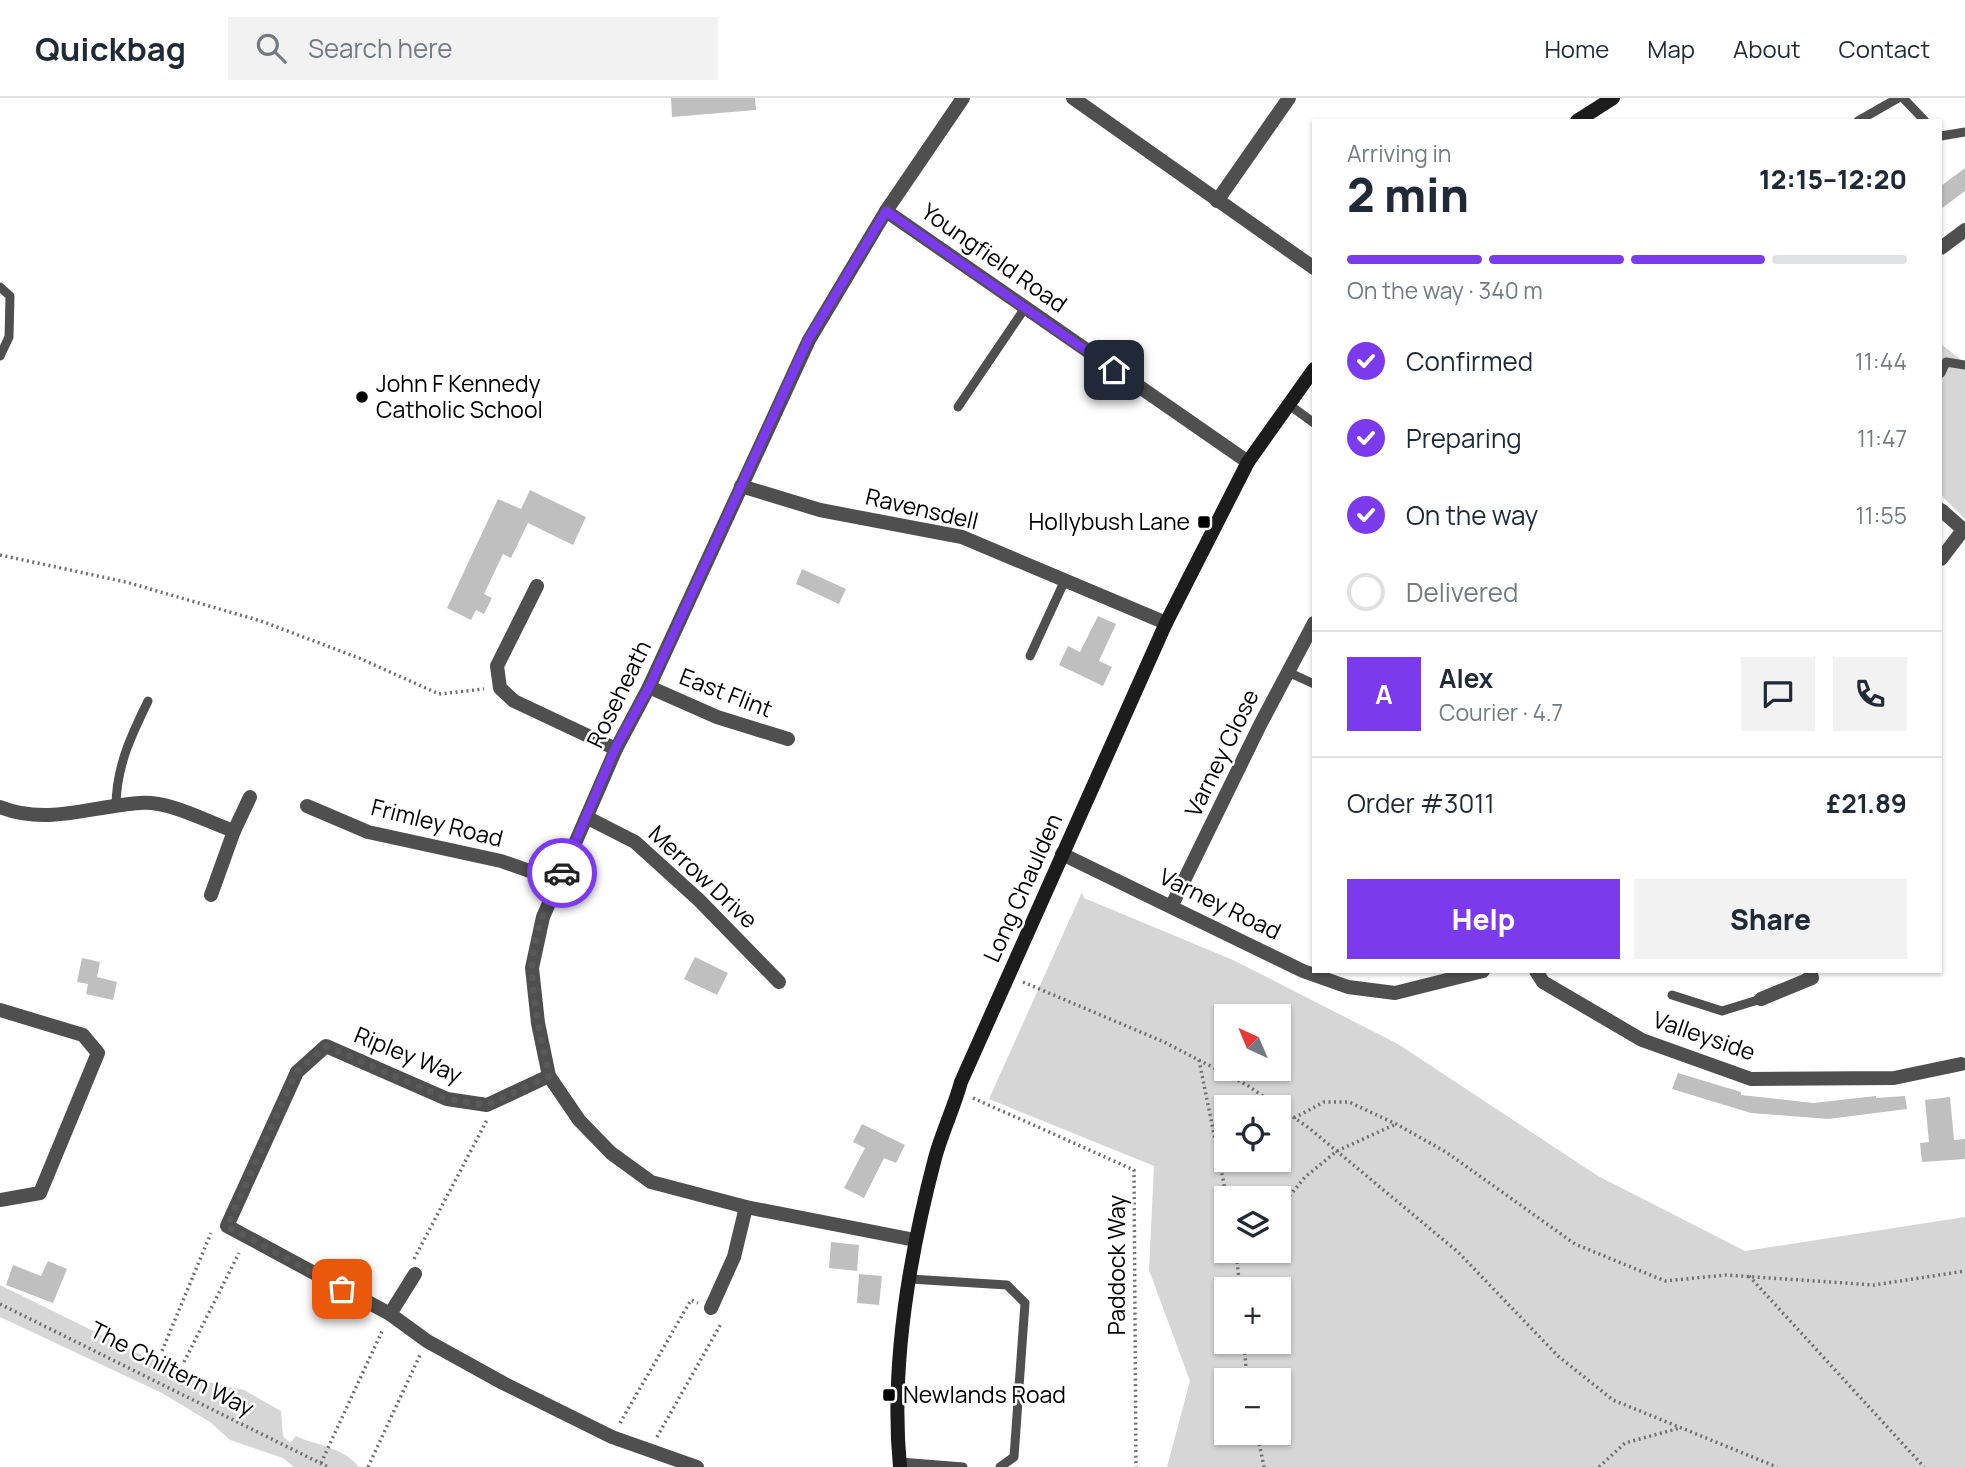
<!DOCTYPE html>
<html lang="en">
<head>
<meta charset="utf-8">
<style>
	:root { --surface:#fff; --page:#f2f2f3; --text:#1f2937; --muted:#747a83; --line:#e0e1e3; --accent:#7c3aed }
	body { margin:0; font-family:Manrope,sans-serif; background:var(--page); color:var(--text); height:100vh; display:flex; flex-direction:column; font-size:26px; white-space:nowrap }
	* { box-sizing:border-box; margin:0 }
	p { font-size:23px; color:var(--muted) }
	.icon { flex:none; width:38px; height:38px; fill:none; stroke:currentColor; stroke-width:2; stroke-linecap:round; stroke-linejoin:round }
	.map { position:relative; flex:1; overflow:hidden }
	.side { position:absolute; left:1312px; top:21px; width:630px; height:854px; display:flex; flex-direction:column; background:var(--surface); border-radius:0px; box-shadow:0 2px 5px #0004 }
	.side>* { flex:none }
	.needle { width:46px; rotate:316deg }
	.tools { position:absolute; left:1214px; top:906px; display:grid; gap:14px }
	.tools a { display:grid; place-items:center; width:77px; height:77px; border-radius:0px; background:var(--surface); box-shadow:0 2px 5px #0004; font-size:35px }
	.pin { position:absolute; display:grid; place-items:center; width:60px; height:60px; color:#fff; margin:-30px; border-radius:14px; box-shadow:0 4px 10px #0006 }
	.courier { position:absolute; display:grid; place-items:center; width:70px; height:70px; margin:-35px; border:5px solid #7c3aed; border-radius:50%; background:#fff; color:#222; box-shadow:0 2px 9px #0007 }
	.summary em { font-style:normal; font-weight:800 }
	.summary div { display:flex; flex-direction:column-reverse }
	.summary { display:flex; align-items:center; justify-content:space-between; height:119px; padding:0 35px }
	h1 { font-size:46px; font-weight:800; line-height:52px }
	.bar { display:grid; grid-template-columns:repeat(4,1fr); gap:10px 7px; align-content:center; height:84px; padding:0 35px }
	.bar i { height:9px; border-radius:5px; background:var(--line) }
	.bar .selected { background:var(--accent) }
	.bar p { grid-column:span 4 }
	.line { display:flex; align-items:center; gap:18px; padding:0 35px; border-top:2px solid var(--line) }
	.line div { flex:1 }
	.round { display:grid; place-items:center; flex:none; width:74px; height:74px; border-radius:0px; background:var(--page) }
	ol { padding:0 35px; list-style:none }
	li { display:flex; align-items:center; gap:21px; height:77px }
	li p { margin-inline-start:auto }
	li .icon { padding:7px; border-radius:50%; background:var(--accent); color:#fff; stroke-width:4 }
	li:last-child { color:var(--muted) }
	li i { width:38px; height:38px; border:4px solid var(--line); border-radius:50% }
	.action { display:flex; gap:14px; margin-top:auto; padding:14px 35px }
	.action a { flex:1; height:80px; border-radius:0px; background:var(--accent); color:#fff; font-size:28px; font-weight:800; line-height:80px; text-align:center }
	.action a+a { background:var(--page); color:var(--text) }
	header { display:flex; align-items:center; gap:42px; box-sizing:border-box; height:98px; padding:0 35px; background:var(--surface); border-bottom:2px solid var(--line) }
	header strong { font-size:33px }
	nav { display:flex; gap:38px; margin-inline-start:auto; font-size:24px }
	.search { width:490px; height:63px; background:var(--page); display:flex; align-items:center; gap:18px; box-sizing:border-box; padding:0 24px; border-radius:0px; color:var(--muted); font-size:26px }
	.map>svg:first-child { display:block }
	.green { fill:#d6d6d6; fill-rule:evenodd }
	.building { fill:#bfbfbf }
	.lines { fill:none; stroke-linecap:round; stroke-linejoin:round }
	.path { stroke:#717171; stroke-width:3.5; stroke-dasharray:2 3.5; stroke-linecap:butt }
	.lane { stroke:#4f4f4f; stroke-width:9 }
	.street { stroke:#4f4f4f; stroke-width:14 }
	.secondary { stroke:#1c1c1c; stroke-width:14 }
	.done { stroke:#595959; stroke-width:7; stroke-dasharray:0 12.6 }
	.route { stroke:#7c3aed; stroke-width:9 }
	.poi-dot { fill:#000; stroke:#fff; stroke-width:2.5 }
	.labels { text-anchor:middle; stroke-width:5; stroke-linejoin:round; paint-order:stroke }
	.street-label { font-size:23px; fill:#000; stroke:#fff }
	.poi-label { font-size:23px; fill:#000; stroke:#fff; text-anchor:start }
</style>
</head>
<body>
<header>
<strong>Quickbag</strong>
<div class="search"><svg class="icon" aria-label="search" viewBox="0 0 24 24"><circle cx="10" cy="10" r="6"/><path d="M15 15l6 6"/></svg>Search here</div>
<nav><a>Home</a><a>Map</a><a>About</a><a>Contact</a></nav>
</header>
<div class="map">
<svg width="1965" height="1369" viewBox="0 0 1965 1369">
	<rect width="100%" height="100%" fill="#fff"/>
	<!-- green -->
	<g class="green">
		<polygon points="1941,246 1965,265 1965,421 1941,397"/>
		<path d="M1082,794L1084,800L1233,862L1398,946L1598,1078L1745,1153L1965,1119V1369H1167L1190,1283L1149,1172L1154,1068L989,1001ZM1227,919H1279V971H1227ZM1227,1010H1279V1062H1227ZM1227,1101H1279V1153H1227ZM1227,1192H1279V1244H1227ZM1227,1283H1279V1335H1227Z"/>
		<path d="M0,1187L142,1257L169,1261L204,1283L244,1292L281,1313L283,1338L290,1345L296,1338C320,1349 341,1348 359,1369H294L283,1360L230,1342L210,1324L162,1295L0,1219Z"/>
	</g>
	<!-- building -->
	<g class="building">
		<polygon points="671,0 755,0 756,12 672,19"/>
		<polygon points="1965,70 1965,93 1941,111 1941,88"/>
		<polygon points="530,392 586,419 573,447 528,425 511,460 503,456 484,496 492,500 484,516 476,512 471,522 447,510 498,401 521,411"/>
		<polygon points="802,471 846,491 839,506 796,486"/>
		<polygon points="1098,518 1116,526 1099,563 1112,569 1103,588 1059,567 1068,548 1080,554"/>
		<polygon points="695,859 728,875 717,897 684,881"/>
		<polygon points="82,860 100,864 97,879 117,884 113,902 86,896 88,886 77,884"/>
		<polygon points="1678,975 1741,994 1741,997 1813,1005 1876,998 1876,1000 1905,998 1907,1011 1828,1021 1751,1015 1672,991"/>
		<polygon points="1950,999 1954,1042 1965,1041 1965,1061 1922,1064 1920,1045 1929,1044 1925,1002"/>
		<polygon points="862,1026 905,1047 896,1065 884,1060 864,1100 844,1090 865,1050 853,1044"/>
		<polygon points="831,1144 859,1147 857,1173 829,1170"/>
		<polygon points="48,1163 67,1171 53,1205 6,1187 13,1167 41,1178"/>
		<polygon points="859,1176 882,1178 879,1207 857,1205"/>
	</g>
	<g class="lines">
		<!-- path -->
		<g class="path">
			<polyline points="0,457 126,484 261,523 359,560 439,596 484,591"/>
			<polyline points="1023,884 1164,944 1247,987 1309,1030 1458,1154 1558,1258 1613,1302 1777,1369"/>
			<polyline points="1199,962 1227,1101"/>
			<polyline points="973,1000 1134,1072 1136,1369"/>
			<polyline points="1294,1020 1324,1004 1349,1004 1396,1026 1446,1054 1575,1146 1665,1183 1726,1177 1874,1187 1965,1173"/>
			<polyline points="1279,1111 1305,1079 1337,1053 1396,1026"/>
			<polyline points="1236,1153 1240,1192"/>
			<polyline points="414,1161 487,1022"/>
			<polyline points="1238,1163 1245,1153"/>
			<polyline points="1749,1178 1924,1369"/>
			<polyline points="0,1206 328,1369"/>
			<polyline points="1244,1244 1247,1283"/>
			<polyline points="162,1253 211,1135"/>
			<polyline points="184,1264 239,1155"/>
			<polyline points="620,1325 691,1202 698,1205"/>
			<polyline points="1257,1335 1264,1369"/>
			<polyline points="657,1339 722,1224"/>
			<polyline points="321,1365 383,1231"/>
			<polyline points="368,1369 420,1257"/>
			<polyline points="1599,1369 1625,1345 1680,1330"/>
		</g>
		<!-- lane -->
		<g class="lane">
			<polyline points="1903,0 1925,23"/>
			<polyline points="1858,23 1898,0"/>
			<polyline points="1941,38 1965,34"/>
			<polyline points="0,189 10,198 9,239 0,258"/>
			<polyline points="1941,275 1946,264 1965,267"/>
			<polyline points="1288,306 1314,325"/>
			<polyline points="958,309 1025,210"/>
			<polyline points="1030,558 1065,482"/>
			<polyline points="1288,574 1314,586"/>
			<path d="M116,709C116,669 131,638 148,603"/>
			<polyline points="1672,897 1722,913 1761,901"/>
			<polyline points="910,1181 1007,1187 1025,1205 1014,1359 1000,1369"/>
			<polyline points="900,1364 963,1369"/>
		</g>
		<!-- street -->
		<g class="street">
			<polyline points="1073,0 1314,170"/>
			<polyline points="1217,103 1289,0"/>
			<polyline points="886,113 1248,364"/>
			<polyline points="1941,150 1965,132"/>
			<polyline points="741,388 820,412 962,439 1166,525"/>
			<polyline points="1941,412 1965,433"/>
			<polyline points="1941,461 1963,432"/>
			<polyline points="537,488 497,568 500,590 514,603 616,651"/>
			<polyline points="649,589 717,619 788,641"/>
			<polyline points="307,708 368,734 501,763 558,783"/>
			<path d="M0,709C47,728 92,708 140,705C171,703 205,723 234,733L211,797"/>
			<polyline points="588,720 635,744 699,802 779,884"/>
			<polyline points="234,733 250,699"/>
			<polyline points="1062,756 1303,873 1348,889 1395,895 1483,873"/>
			<polyline points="1172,807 1260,627 1314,525"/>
			<polyline points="1536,873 1543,884 1642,942 1751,981 1894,980 1961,966"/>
			<polyline points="1761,901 1812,880 1810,873"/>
			<polyline points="0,912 83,937 98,955 40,1095 0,1102"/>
			<polyline points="549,978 487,1007 447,1001 326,948 297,974 227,1128 390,1216 427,1243 503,1285 612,1339 697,1369"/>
			<polyline points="915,1142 746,1109 651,1084 611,1055 579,1022 549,978 538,925 532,870 543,819 616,651 649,589 809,242 886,113 963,0"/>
			<polyline points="711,1210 734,1159 746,1109"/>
			<polyline points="390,1216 415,1176"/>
		</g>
		<!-- secondary -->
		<g class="secondary">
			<polyline points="1577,23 1613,0"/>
			<path d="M900,1369C890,1267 909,1159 935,1060C942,1034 954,1010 961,984L1166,525L1248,364L1314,271"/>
		</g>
	</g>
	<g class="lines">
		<!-- done -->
		<path class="done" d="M342,1191L227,1128L296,974L326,948L447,1001L487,1007L549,978C542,944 533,908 532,872C531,840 548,803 562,775"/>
		<!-- route -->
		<polyline class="route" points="562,775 615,651 649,589 808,242 886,113 1114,272"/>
	</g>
	<!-- markers -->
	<g class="poi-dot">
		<circle cx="362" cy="299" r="7"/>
		<rect x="1197" y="417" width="14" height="14" rx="3.5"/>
		<rect x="882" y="1290" width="14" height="14" rx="3.5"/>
	</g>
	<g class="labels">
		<!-- street labels -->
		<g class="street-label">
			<text transform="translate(994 160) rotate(35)" y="8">Youngfield Road</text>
			<text transform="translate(922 411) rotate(13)" y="8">Ravensdell</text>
			<text transform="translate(726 595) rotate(21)" y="8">East Flint</text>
			<text transform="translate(619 596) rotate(-64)" y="8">Roseheath</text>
			<text transform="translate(1222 655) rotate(-64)" y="8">Varney Close</text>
			<text transform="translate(437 725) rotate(14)" y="8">Frimley Road</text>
			<text transform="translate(703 779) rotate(43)" y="8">Merrow Drive</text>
			<text transform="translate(1023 790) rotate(-66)" y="8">Long Chaulden</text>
			<text transform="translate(1220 806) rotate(26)" y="8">Varney Road</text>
			<text transform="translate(1704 938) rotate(19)" y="8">Valleyside</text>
			<text transform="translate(408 957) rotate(22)" y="8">Ripley Way</text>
			<text transform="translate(1117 1167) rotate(-90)" y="8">Paddock Way</text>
			<text transform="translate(172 1271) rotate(27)" y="8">The Chiltern Way</text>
		</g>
		<!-- poi labels -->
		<g class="poi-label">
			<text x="376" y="294">John F Kennedy<tspan x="376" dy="26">Catholic School</tspan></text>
			<text x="1190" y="432" text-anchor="end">Hollybush Lane</text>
			<text x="903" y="1305">Newlands Road</text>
		</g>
	</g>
</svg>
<div class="tools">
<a><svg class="needle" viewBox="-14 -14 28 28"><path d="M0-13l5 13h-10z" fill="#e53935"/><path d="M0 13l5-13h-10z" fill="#747a83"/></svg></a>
<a><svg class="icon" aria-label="locate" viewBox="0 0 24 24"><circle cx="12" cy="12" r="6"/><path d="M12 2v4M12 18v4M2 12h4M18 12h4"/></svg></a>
<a><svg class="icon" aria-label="layers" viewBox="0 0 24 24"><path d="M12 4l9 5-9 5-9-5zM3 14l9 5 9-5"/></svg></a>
<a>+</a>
<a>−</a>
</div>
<div class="pin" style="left:342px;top:1191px;background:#ea580c"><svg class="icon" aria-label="bag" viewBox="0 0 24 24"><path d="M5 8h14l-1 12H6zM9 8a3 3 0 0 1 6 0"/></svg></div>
<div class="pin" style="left:1114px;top:272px;background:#1f2937"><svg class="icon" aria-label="home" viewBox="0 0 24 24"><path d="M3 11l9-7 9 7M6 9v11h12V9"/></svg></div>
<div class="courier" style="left:562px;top:775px"><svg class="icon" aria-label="car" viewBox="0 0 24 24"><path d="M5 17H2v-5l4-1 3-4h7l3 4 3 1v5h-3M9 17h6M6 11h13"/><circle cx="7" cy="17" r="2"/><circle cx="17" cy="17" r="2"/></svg></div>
<section class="side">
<div class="summary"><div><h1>2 min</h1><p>Arriving in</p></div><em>12:15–12:20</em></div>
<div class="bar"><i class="selected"></i><i class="selected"></i><i class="selected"></i><i></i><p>On the way · 340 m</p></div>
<ol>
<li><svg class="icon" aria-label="check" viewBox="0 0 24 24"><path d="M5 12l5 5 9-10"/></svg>Confirmed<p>11:44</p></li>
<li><svg class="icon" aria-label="check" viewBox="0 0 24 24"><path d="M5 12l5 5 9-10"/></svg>Preparing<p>11:47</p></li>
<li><svg class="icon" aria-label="check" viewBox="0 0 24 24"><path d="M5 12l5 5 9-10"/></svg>On the way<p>11:55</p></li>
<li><i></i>Delivered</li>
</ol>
<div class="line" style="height:126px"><b class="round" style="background:var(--accent);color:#fff">A</b><div><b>Alex</b><p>Courier · 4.7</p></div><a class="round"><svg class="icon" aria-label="chat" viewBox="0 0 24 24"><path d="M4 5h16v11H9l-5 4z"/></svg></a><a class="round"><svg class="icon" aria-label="phone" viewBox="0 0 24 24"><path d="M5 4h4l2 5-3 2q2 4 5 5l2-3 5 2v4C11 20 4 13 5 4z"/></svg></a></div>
<div class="line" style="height:91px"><div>Order #3011</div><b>£21.89</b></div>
<div class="action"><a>Help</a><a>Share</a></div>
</section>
</div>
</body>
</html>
